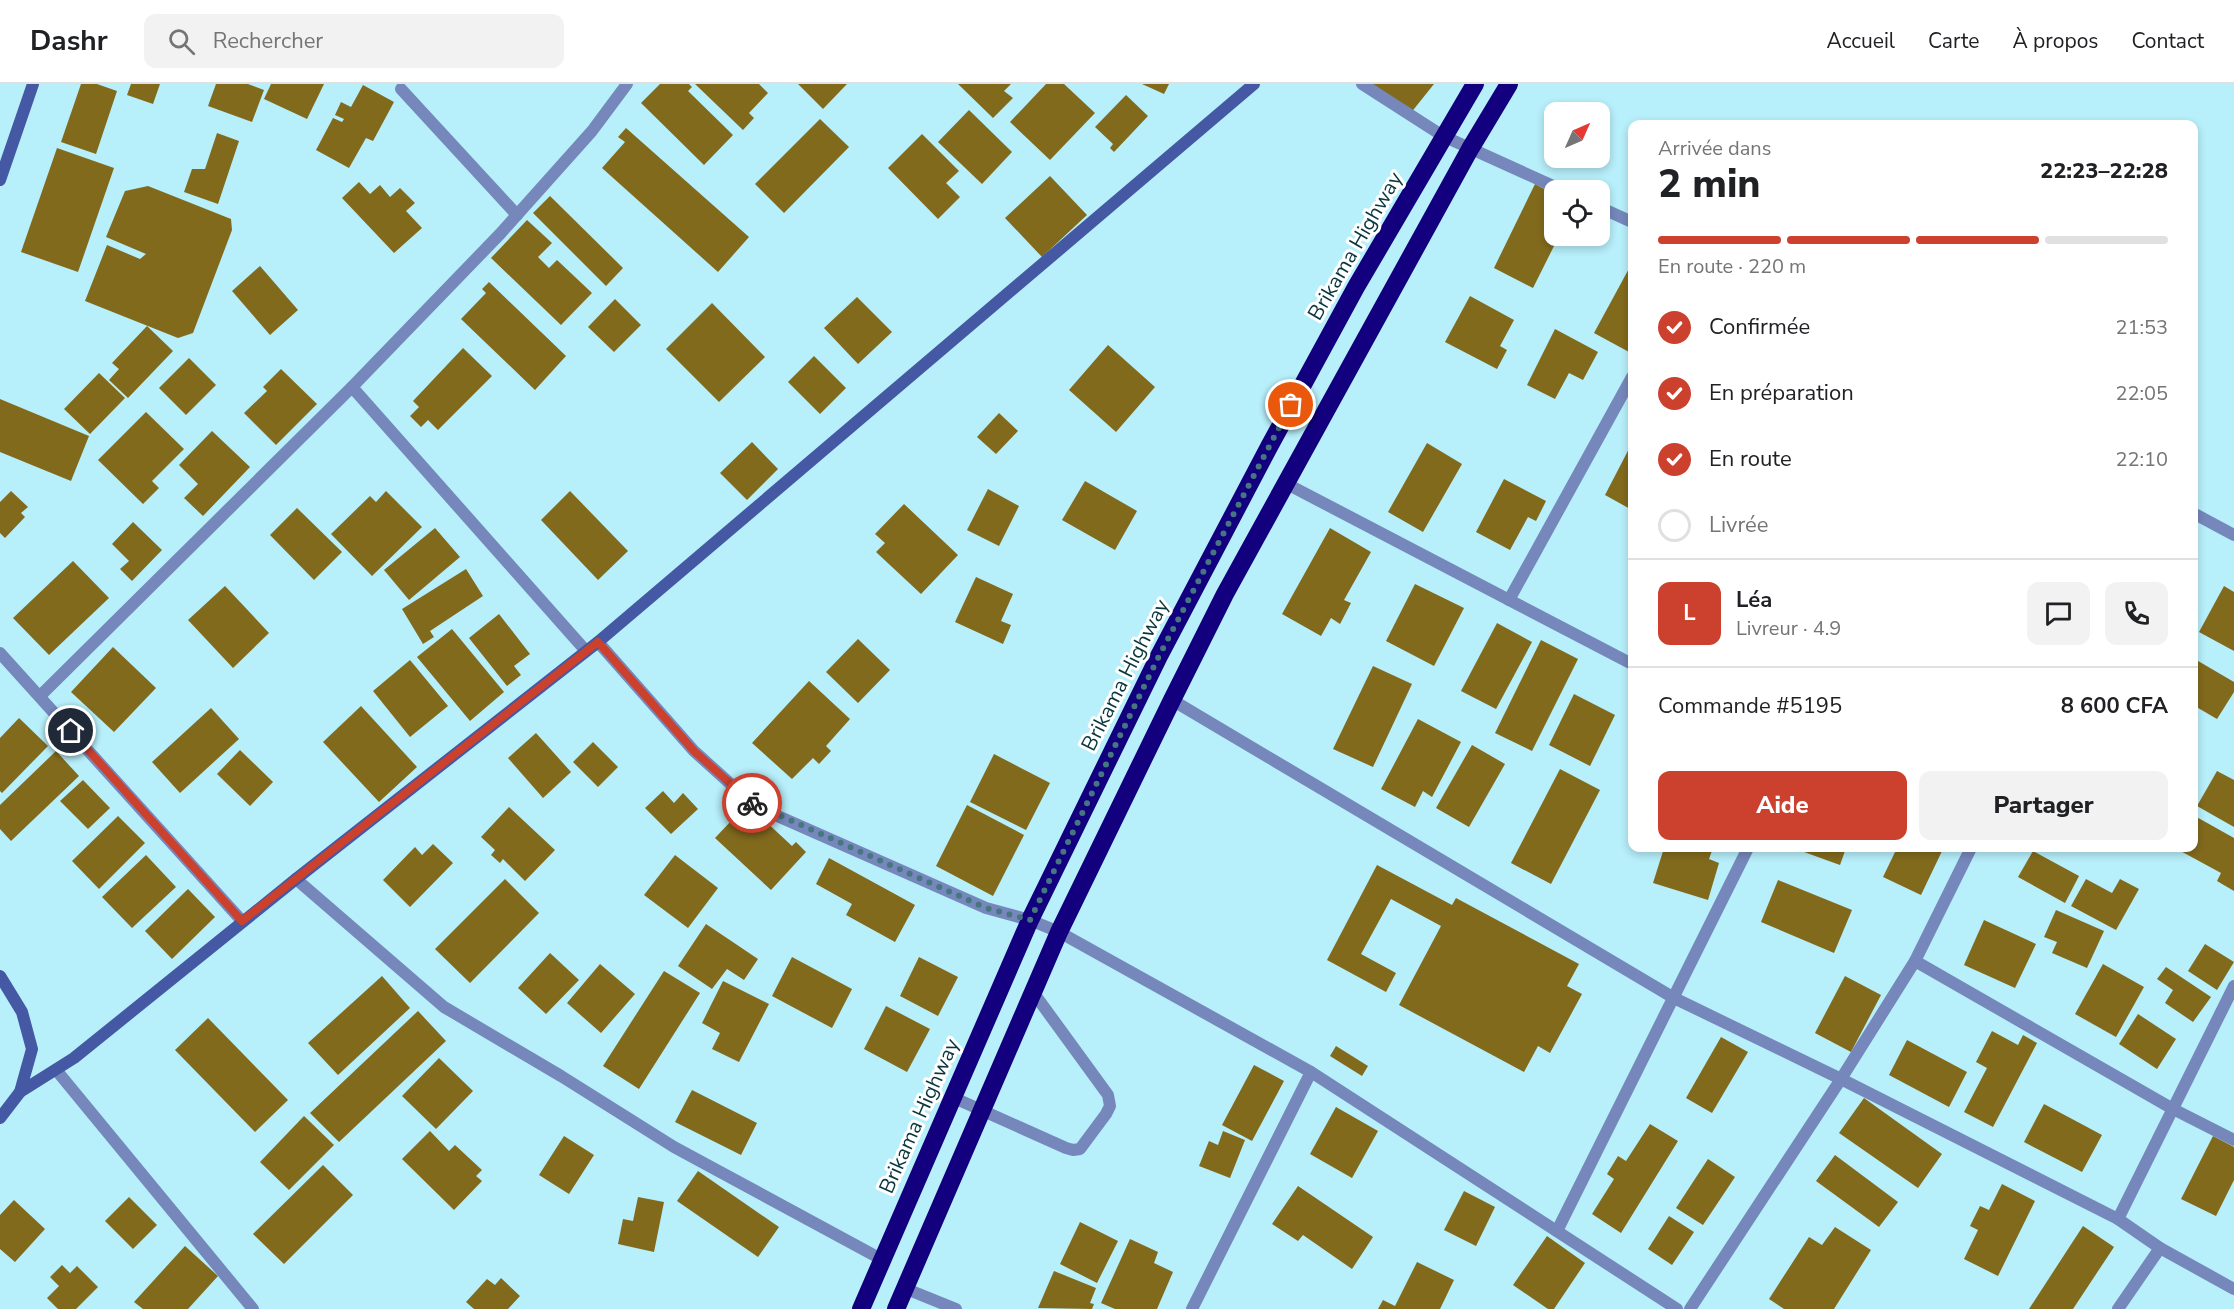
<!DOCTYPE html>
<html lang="fr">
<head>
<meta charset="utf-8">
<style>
	:root { --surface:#fff; --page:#f2f2f2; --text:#202124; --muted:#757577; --line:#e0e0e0; --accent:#cc402e }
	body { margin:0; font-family:"Nunito Sans",sans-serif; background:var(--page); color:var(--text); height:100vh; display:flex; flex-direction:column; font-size:22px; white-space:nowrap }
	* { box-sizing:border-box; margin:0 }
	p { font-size:20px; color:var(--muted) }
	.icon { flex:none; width:33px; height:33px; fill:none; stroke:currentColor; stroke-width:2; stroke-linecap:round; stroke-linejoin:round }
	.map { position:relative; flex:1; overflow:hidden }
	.drawer { position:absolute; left:1628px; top:36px; width:570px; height:732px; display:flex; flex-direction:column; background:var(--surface); border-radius:12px; box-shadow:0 3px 9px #0003 }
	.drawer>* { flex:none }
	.needle { width:39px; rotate:45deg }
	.buttons { position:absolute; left:1544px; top:18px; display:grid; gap:12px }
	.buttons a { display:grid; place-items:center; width:66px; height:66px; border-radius:12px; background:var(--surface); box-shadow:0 3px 9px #0003; font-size:30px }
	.pin { position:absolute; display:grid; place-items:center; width:51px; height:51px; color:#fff; margin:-26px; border:3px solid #fff; border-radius:50%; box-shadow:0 2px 6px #0007 }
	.courier { position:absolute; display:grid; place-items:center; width:60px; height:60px; margin:-30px; border:4px solid #cc402e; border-radius:50%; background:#fff; color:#222; box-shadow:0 2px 8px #0007 }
	.overview em { font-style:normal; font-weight:800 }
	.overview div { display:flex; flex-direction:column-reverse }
	.overview { display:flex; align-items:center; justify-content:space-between; height:102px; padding:0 30px }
	h1 { font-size:39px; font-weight:800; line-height:45px }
	.bar { display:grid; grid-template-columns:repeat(4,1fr); gap:9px 6px; align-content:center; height:72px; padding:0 30px }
	.bar i { height:8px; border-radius:4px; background:var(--line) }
	.bar .on { background:var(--accent) }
	.bar p { grid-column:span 4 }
	.line { display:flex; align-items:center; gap:15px; padding:0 30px; border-top:2px solid var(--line) }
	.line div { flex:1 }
	.round { display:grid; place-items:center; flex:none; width:63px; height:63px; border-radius:12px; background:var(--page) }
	ol { padding:0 30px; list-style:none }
	li { display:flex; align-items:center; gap:18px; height:66px }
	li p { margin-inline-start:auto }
	li .icon { padding:6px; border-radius:50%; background:var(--accent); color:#fff; stroke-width:4 }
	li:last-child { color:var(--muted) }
	li i { width:33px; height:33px; border:3px solid var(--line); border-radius:50% }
	.action { display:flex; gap:12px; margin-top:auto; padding:12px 30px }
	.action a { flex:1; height:69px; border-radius:12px; background:var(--accent); color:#fff; font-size:24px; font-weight:800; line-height:69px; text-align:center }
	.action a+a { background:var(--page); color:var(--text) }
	header { display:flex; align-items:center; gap:36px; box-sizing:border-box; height:84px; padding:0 30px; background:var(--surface); border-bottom:2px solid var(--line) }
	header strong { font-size:28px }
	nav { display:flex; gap:33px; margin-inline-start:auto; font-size:21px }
	.search { width:420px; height:54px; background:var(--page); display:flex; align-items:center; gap:15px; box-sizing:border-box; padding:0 21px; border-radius:12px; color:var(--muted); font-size:22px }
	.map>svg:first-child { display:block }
	.building { fill:#826a1d }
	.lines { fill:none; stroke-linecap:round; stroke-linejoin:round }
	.lane { stroke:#7687bb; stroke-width:12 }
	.street { stroke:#7687bb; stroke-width:12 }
	.secondary { stroke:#4458a3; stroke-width:12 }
	.highway { stroke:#13007f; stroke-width:18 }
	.done { stroke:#467780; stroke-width:6; stroke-dasharray:0 10.8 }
	.route { stroke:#cc402e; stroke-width:8 }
	.labels { text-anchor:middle; stroke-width:6; stroke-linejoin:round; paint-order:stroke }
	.street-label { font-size:21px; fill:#09373e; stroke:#fff }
</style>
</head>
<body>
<header>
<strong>Dashr</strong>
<div class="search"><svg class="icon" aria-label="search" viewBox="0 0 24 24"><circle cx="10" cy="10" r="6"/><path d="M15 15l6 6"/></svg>Rechercher</div>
<nav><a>Accueil</a><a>Carte</a><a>À propos</a><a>Contact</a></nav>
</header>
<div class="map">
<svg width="2234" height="1225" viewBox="0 0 2234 1225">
	<rect width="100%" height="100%" fill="#b7effa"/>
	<!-- building -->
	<g class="building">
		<polygon points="81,0 97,0 117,7 96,70 61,58"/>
		<polygon points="131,0 160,0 153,20 127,11"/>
		<polygon points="216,0 248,0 264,6 252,38 208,22"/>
		<polygon points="271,0 324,0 307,35 264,15"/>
		<polygon points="660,0 689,0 692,3 688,7 733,51 704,81 641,19"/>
		<polygon points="695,0 759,0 768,9 749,29 754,34 743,46"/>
		<polygon points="798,0 847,0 823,25"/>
		<polygon points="958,0 1011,0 1004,7 1013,14 993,34"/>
		<polygon points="1046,0 1064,0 1095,29 1050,76 1010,38"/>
		<polygon points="1142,0 1169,0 1164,10"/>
		<polygon points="1372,0 1434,0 1410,30"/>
		<polygon points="363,1 394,18 373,57 366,54 349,84 316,66 333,34 342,38 344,35 335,31 341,18 351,23"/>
		<polygon points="1126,11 1148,32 1114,68 1110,64 1113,60 1095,43"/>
		<polygon points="969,26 1012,68 982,100 938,58"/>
		<polygon points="820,35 849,63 784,129 755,100"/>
		<polygon points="626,44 749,153 718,188 602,84 625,58 618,53"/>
		<polygon points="217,49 239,57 218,120 184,108 192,85 205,85"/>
		<polygon points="922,50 959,87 946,99 960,113 938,135 888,84"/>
		<polygon points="57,64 114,84 78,188 21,168"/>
		<polygon points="1050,92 1087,131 1042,173 1005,134"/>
		<polygon points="359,98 370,110 380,101 390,113 400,104 415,119 406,127 422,144 394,169 342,114"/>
		<polygon points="1535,100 1554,110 1554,152 1559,152 1533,204 1494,184"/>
		<polygon points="148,102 231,135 232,146 193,249 178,254 85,217 107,161 140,175 146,170 106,153 125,107"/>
		<polygon points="550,112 623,184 606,202 533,129"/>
		<polygon points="527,136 552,159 538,173 549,184 557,176 592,209 561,241 491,174"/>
		<polygon points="1632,179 1632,264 1629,268 1594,249"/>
		<polygon points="260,182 298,226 270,251 232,207"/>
		<polygon points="489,198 566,272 535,306 461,235 486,209 482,205"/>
		<polygon points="1470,212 1514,236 1500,262 1507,266 1497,285 1445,258"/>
		<polygon points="857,213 892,248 858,280 824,244"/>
		<polygon points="615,215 641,241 614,268 588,243"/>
		<polygon points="712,219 765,273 719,318 666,265"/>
		<polygon points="147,242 173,267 128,314 109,296 119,285 112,279"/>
		<polygon points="1555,245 1598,268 1583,296 1569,289 1555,315 1527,301"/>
		<polygon points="1108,261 1155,303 1116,348 1069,306"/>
		<polygon points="463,264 492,292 438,346 428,336 421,343 410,332 419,323 413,317"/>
		<polygon points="814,272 846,304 820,330 788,298"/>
		<polygon points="189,274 216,301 186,331 159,304"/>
		<polygon points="281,285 317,320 276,361 244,329 267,307 263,303"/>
		<polygon points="99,289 125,314 90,350 64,325"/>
		<polygon points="0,315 89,352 71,397 0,368"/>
		<polygon points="146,328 184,365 152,397 159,404 143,420 98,376"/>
		<polygon points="999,329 1018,347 996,370 977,353"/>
		<polygon points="212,347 250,383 203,432 184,414 198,400 179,381"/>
		<polygon points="752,358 778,385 747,416 720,389"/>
		<polygon points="1427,359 1462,380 1423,448 1388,428"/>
		<polygon points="1632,359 1632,426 1605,411"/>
		<polygon points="1504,395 1546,417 1536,437 1528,433 1510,466 1476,448"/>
		<polygon points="1085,397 1137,427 1115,466 1062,436"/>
		<polygon points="988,405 1019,422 999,462 967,446"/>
		<polygon points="11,407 28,423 21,429 25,433 5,454 0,449 0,418"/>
		<polygon points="386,407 422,443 372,492 331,450 370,412 376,418"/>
		<polygon points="570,407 628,467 598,496 541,436"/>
		<polygon points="904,420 958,471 921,510 876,468 885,459 875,450"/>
		<polygon points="297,424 342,468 314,496 270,451"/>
		<polygon points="133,438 162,466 132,497 120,485 129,477 112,460"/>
		<polygon points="435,444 460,473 409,516 384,486"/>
		<polygon points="1330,444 1371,468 1344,516 1351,519 1340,540 1331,534 1321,552 1282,530"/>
		<polygon points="73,477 109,514 49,571 13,534"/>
		<polygon points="466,485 483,512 430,547 434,553 423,560 402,525"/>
		<polygon points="976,493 1013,510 1001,537 1011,541 1003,560 955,538"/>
		<polygon points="1415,500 1464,524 1434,582 1386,557"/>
		<polygon points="225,502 269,549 233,584 188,536"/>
		<polygon points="2224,502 2234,508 2234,567 2199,548"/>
		<polygon points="499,530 530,570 514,582 521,591 507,602 469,554"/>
		<polygon points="1497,539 1532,558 1496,625 1461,607"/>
		<polygon points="452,545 504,608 470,637 417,573"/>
		<polygon points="858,555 890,586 858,619 826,588"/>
		<polygon points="1541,556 1578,575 1532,667 1495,649"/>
		<polygon points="113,563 156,604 114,648 71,608"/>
		<polygon points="2193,574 2234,598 2234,608 2217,635 2193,621"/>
		<polygon points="410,576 448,622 410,653 373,607"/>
		<polygon points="1373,582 1412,600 1373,683 1333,665"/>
		<polygon points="809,597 850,635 826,662 831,667 819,680 813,674 792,695 752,659"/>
		<polygon points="1574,610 1615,631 1590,682 1549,661"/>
		<polygon points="361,622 417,683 379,718 323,658"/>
		<polygon points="211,624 239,655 180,709 152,678"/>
		<polygon points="19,634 48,662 2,709 0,707 0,654"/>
		<polygon points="1418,635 1461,658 1432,713 1423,707 1415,723 1381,705"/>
		<polygon points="536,649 571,688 543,714 508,674"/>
		<polygon points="593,658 618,683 598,703 573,678"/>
		<polygon points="1472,661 1505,680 1469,743 1436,724"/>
		<polygon points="240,666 273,698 250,722 217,690"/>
		<polygon points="56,667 79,692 11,757 0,745 0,721"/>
		<polygon points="994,670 1050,699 1026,746 970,718"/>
		<polygon points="1560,685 1600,706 1551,800 1511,779"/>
		<polygon points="2217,687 2234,696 2234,743 2197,722"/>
		<polygon points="83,696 110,724 88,745 60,717"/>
		<polygon points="663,707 674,719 683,709 698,725 671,750 645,724"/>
		<polygon points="747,720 792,762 796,758 806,768 771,806 715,754"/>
		<polygon points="967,721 1024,751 993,812 936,782"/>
		<polygon points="509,723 555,766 525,797 503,775 500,779 491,771 495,766 481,753"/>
		<polygon points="2193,731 2234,754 2234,807 2217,797 2221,789 2175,764 2193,764"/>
		<polygon points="118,732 145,759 99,805 72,777"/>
		<polygon points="433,760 453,779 410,823 383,796 415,763 422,771"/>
		<polygon points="1664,764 1678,766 1679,764 1713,764 1709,775 1719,779 1708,816 1653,799"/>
		<polygon points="1793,764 1846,764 1840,781"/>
		<polygon points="1897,764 1943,765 1921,811 1883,793"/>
		<polygon points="2033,767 2079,792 2065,819 2018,793"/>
		<polygon points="146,771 176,803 132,844 102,813"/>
		<polygon points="675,771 718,804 688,844 644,811"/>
		<polygon points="829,774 915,821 895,858 846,831 852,820 816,800"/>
		<polygon points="1377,781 1452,821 1456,814 1579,880 1567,902 1582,910 1550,969 1538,962 1524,988 1399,921 1441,842 1391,815 1361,870 1396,889 1386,908 1327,876"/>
		<polygon points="505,795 539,829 470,899 435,865"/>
		<polygon points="2086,795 2112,809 2120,795 2139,805 2116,846 2071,822"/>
		<polygon points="1778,796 1852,826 1834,869 1761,838"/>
		<polygon points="188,805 215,833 172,875 145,847"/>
		<polygon points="2056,826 2104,847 2087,884 2052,869 2057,858 2044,853"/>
		<polygon points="1984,836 2036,860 2015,904 1964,881"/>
		<polygon points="706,840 758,875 744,896 727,885 712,905 678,882"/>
		<polygon points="2205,860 2234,878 2217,906 2188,887"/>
		<polygon points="550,869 579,896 546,930 518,904"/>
		<polygon points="792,873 852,905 832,944 772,912"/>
		<polygon points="919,873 958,893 938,932 900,912"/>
		<polygon points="600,880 635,910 601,949 567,919"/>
		<polygon points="2103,880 2144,903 2116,953 2075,930"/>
		<polygon points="2166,883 2211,913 2193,938 2165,919 2173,906 2157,895"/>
		<polygon points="664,887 700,909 639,1005 603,982"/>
		<polygon points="382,892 410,924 338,991 308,959"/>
		<polygon points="1845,892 1881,911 1851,968 1815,949"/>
		<polygon points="723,897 769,920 739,978 712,965 720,949 702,939"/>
		<polygon points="886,922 930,945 907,988 864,965"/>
		<polygon points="418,927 446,957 339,1058 310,1029"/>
		<polygon points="2138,930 2176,955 2157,985 2119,960"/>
		<polygon points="208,934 288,1016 255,1048 175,966"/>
		<polygon points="1992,947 2018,961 2023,951 2037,959 1993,1043 1964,1028 1987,984 1976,978"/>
		<polygon points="1721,953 1748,968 1712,1029 1686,1014"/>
		<polygon points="1907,956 1967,988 1949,1023 1889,991"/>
		<polygon points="1336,962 1368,982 1362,992 1330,972"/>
		<polygon points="439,974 473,1007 436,1045 402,1012"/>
		<polygon points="1254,981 1284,997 1252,1057 1222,1041"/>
		<polygon points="692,1006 757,1039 741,1071 675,1038"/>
		<polygon points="1864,1014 1942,1070 1918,1104 1839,1049"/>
		<polygon points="2044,1020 2102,1051 2082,1088 2024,1058"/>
		<polygon points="1336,1023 1378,1047 1352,1094 1310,1070"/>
		<polygon points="304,1032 334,1061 289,1106 260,1078"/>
		<polygon points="1650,1040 1678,1057 1621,1149 1592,1130 1614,1095 1607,1090 1618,1072 1626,1077"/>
		<polygon points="430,1047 449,1067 455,1061 482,1086 476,1092 482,1097 454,1126 402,1075"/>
		<polygon points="1223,1047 1245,1056 1230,1094 1199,1082 1209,1057 1218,1061"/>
		<polygon points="564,1052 594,1071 569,1110 539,1091"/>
		<polygon points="2213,1052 2234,1063 2234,1096 2216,1132 2181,1115"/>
		<polygon points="1835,1071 1898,1118 1879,1143 1816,1097"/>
		<polygon points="1708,1075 1735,1093 1703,1141 1676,1124"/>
		<polygon points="323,1081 353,1111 284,1180 253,1150"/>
		<polygon points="698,1087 779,1143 758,1173 677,1117"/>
		<polygon points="2002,1100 2035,1117 1998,1192 1964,1175 1978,1146 1970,1142 1980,1122 1989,1126"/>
		<polygon points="1298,1102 1373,1153 1352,1185 1303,1151 1298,1157 1272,1140"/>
		<polygon points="1464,1107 1495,1123 1476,1162 1444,1146"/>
		<polygon points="129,1113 157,1141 133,1165 105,1137"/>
		<polygon points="638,1113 664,1118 654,1168 618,1160 623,1135 633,1137"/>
		<polygon points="14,1116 45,1145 15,1178 0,1165 0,1131"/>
		<polygon points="1669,1132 1694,1148 1672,1181 1648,1165"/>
		<polygon points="1080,1138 1118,1157 1097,1199 1060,1180"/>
		<polygon points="2083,1142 2114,1163 2073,1225 2029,1225"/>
		<polygon points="1835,1143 1871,1166 1834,1225 1784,1225 1769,1215 1809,1153 1822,1161"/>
		<polygon points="1547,1152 1585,1179 1554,1225 1548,1225 1513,1201"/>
		<polygon points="1130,1155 1158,1168 1154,1179 1173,1188 1157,1225 1115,1225 1101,1219"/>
		<polygon points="185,1162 218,1192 188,1225 143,1225 134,1218"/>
		<polygon points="1417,1178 1454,1196 1440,1225 1378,1225 1383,1216 1395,1222"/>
		<polygon points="62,1181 70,1189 77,1182 98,1203 76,1225 58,1225 47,1214 59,1202 50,1193"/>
		<polygon points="1054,1187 1096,1204 1090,1219 1094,1220 1092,1225 1038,1224"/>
		<polygon points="501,1194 520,1212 508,1225 474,1225 466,1218 487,1195 495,1201"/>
	</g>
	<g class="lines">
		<!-- lane -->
		<g class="lane">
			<polyline points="1362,0 1443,52"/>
			<polyline points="952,1013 1066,1064 1073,1066 1080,1065 1106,1030 1110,1022 1108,1011 1033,908"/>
		</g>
		<!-- street -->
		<g class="street">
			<polyline points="401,5 517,131"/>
			<polyline points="1443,52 1562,106"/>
			<polyline points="1599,123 1632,138"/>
			<polyline points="352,303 586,567"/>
			<polyline points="1287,400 1632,580"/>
			<polyline points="2193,429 2234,451"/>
			<polyline points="1509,516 1632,293"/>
			<polyline points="598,558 694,667 755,722 986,824 1030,836 1059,848 1311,988 1677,1225"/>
			<polyline points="0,569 242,837"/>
			<polyline points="40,612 352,303 500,150 592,47 627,0"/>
			<polyline points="1172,616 1674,914 1841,995 2118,1135 2160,1164 2234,1205"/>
			<polyline points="296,795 444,923 561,992 674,1063 881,1175"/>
			<polyline points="1915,877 2173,1025 2234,1056"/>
			<polyline points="57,987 253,1225"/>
			<polyline points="2118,1135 2234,902"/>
			<polyline points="1557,1147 1748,764"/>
			<polyline points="904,1204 956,1225"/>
			<polyline points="1192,1225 1311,988"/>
			<polyline points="1690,1225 1841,995 1915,877 1971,764"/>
			<polyline points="2118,1225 2160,1164"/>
		</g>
		<!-- secondary -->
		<g class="secondary">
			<polyline points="0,96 33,0"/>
			<polyline points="0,892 22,928 32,965 20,1008 0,1034"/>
			<polyline points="20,1008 74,974 296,795 598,558 1254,0"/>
		</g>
		<!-- highway -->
		<g class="highway">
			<polyline points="861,1225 1030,836 1159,572 1270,361 1356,203 1475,0"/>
			<polyline points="896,1225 1059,848 1172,616 1225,510 1470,65 1509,0"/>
		</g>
	</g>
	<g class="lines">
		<!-- done -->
		<polyline class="done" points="752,719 986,824 1030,836 1159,572 1291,321"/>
		<!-- route -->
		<polyline class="route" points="71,647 242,837 598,558 694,667 752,719"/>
	</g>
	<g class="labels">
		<!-- street labels -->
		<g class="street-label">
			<text transform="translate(1355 162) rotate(-60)" y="7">Brikama Highway</text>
			<text transform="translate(1125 591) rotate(-63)" y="7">Brikama Highway</text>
			<text transform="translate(919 1032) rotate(-66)" y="7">Brikama Highway</text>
		</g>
	</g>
</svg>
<div class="buttons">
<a><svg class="needle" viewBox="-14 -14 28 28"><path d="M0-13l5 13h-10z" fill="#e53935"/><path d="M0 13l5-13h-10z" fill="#757577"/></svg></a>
<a><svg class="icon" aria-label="locate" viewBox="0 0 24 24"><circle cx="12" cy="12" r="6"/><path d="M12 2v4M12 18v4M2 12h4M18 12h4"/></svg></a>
</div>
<div class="pin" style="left:1291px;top:321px;background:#ea580c"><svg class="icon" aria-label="bag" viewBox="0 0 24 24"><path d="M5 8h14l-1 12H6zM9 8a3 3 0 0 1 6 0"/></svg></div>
<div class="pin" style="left:71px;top:647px;background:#1f2937"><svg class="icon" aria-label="home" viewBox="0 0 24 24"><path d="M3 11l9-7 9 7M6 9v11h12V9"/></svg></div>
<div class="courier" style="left:752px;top:719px"><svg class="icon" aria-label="bike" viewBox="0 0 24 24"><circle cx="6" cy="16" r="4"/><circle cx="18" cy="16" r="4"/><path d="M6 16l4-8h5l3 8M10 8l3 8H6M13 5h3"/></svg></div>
<section class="drawer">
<div class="overview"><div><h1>2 min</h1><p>Arrivée dans</p></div><em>22:23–22:28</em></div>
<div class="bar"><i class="on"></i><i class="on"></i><i class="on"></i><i></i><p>En route · 220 m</p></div>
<ol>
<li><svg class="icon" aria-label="check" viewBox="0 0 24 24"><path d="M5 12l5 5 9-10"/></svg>Confirmée<p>21:53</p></li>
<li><svg class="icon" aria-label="check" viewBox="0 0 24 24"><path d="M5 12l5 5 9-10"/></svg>En préparation<p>22:05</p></li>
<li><svg class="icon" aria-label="check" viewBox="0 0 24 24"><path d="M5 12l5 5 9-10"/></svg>En route<p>22:10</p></li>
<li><i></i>Livrée</li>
</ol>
<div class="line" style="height:108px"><b class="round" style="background:var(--accent);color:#fff">L</b><div><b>Léa</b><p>Livreur · 4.9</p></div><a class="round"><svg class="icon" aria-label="chat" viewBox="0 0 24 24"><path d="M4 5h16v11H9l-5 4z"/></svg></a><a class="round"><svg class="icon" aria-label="phone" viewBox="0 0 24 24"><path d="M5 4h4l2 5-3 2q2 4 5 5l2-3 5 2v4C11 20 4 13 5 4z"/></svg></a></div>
<div class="line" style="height:78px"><div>Commande #5195</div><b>8 600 CFA</b></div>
<div class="action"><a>Aide</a><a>Partager</a></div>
</section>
</div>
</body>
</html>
